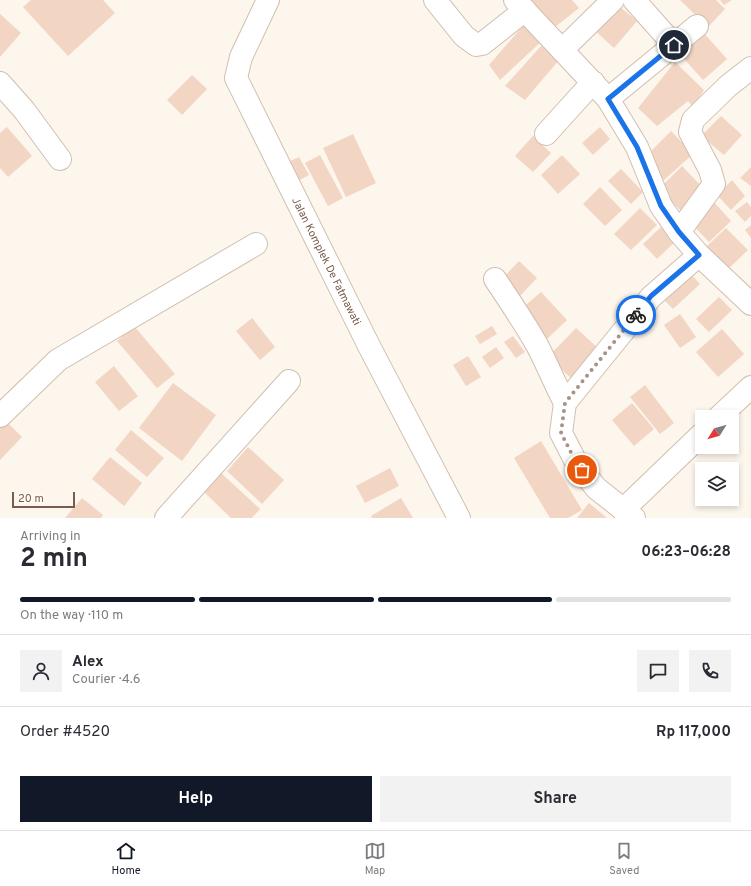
<!DOCTYPE html>
<html lang="en">
<head>
<meta charset="utf-8">
<style>
	:root { --surface:#fff; --page:#f2f2f3; --text:#2b2b33; --muted:#7c7c81; --line:#e1e1e2; --accent:#111827 }
	body { margin:0; font-family:Overpass,sans-serif; background:var(--page); color:var(--text); height:100vh; display:flex; flex-direction:column; font-size:15px; white-space:nowrap }
	* { box-sizing:border-box; margin:0 }
	p { font-size:13px; color:var(--muted) }
	.icon { flex:none; width:22px; height:22px; fill:none; stroke:currentColor; stroke-width:2; stroke-linecap:round; stroke-linejoin:round }
	.map { position:relative; height:518px; overflow:hidden }
	.details { display:flex; flex-direction:column; background:var(--surface); flex:1 }
	.details>* { flex:none }
	.needle { width:26px; rotate:233deg }
	.controls { position:absolute; left:695px; top:410px; display:grid; gap:8px }
	.controls a { display:grid; place-items:center; width:44px; height:44px; border-radius:0px; background:var(--surface); box-shadow:0 2px 6px #0003; font-size:20px }
	.scale { position:absolute; left:12px; bottom:10px; width:63px; box-sizing:border-box; padding-left:4px; border:2px solid #7a5c4d; border-top:0; font-size:11px; line-height:14px; white-space:nowrap; color:#7a5c4d; -webkit-text-stroke:3px #fffaf3; paint-order:stroke }
	.pin { position:absolute; display:grid; place-items:center; width:34px; height:34px; color:#fff; margin:-17px; border:2px solid #fff; border-radius:50%; box-shadow:0 1px 4px #0007 }
	.courier { position:absolute; display:grid; place-items:center; width:40px; height:40px; margin:-20px; border:3px solid #1a73e8; border-radius:50%; background:#fff; color:#222; box-shadow:0 1px 5px #0007 }
	.head em { font-style:normal; font-weight:700 }
	.head div { display:flex; flex-direction:column-reverse }
	.head { display:flex; align-items:center; justify-content:space-between; height:68px; padding:0 20px }
	h1 { font-size:26px; font-weight:700; line-height:30px }
	.bar { display:grid; grid-template-columns:repeat(4,1fr); gap:6px 4px; align-content:center; height:48px; padding:0 20px }
	.bar i { height:5px; border-radius:3px; background:var(--line) }
	.bar .current { background:var(--accent) }
	.bar p { grid-column:span 4 }
	.line { display:flex; align-items:center; gap:10px; padding:0 20px; border-top:1px solid var(--line) }
	.line div { flex:1 }
	.round { display:grid; place-items:center; flex:none; width:42px; height:42px; border-radius:0px; background:var(--page) }
	.primary-button { display:flex; gap:8px; margin-top:auto; padding:8px 20px }
	.primary-button a { flex:1; height:46px; border-radius:0px; background:var(--accent); color:#fff; font-size:16px; font-weight:700; line-height:46px; text-align:center }
	.primary-button a+a { background:var(--page); color:var(--text) }
	.dock { display:flex; justify-content:space-around; align-items:center; height:56px; border-top:1px solid var(--line); background:var(--surface); font-size:11px; color:var(--muted) }
	.dock a { display:grid; justify-items:center; gap:2px }
	.dock .current { color:var(--accent) }
	.map>svg:first-child { display:block }
	.building { fill:#f3d5c3 }
	.lines { fill:none; stroke-linecap:round; stroke-linejoin:round }
	.minor-casing { stroke:#d1beb0; stroke-width:24 }
	.minor { stroke:#fff; stroke-width:22 }
	.done { stroke:#a89285; stroke-width:4; stroke-dasharray:0 7.2 }
	.route { stroke:#1a73e8; stroke-width:5 }
	.labels { text-anchor:middle; stroke-width:3.5; stroke-linejoin:round; paint-order:stroke }
	.street-label { font-size:11px; fill:#7a5c4d; stroke:#fffaf3 }
</style>
</head>
<body>
<div class="map">
<svg width="751" height="518" viewBox="0 0 751 518">
	<rect width="100%" height="100%" fill="#fdf6ec"/>
	<!-- building -->
	<g class="building">
		<polygon points="31,0 103,0 115,13 68,56 23,7"/>
		<polygon points="527,0 572,0 579,8 550,31"/>
		<polygon points="680,0 716,0 725,9 708,27"/>
		<polygon points="720,0 732,0 724,5"/>
		<polygon points="614,2 637,21 614,48 592,28"/>
		<polygon points="0,14 21,33 0,57"/>
		<polygon points="529,19 545,38 500,80 489,65"/>
		<polygon points="702,31 727,59 703,80 678,52"/>
		<polygon points="541,46 560,59 525,100 505,86"/>
		<polygon points="675,62 704,90 693,107 688,101 657,126 638,108"/>
		<polygon points="192,75 207,89 182,115 167,100"/>
		<polygon points="721,116 742,135 724,155 701,136"/>
		<polygon points="7,127 32,156 8,177 0,168 0,133"/>
		<polygon points="600,127 610,139 593,155 582,143"/>
		<polygon points="671,131 693,154 664,180 644,158"/>
		<polygon points="353,134 376,183 346,197 323,148"/>
		<polygon points="533,136 551,153 533,172 515,156"/>
		<polygon points="320,155 343,198 328,206 305,163"/>
		<polygon points="562,155 580,174 558,194 541,175"/>
		<polygon points="299,157 309,175 296,182 286,163"/>
		<polygon points="682,166 703,188 681,211 659,189"/>
		<polygon points="751,167 751,186 740,178"/>
		<polygon points="621,169 643,192 631,204 608,181"/>
		<polygon points="732,180 745,196 731,210 717,195"/>
		<polygon points="600,187 622,210 605,226 583,204"/>
		<polygon points="712,200 731,221 709,242 689,221"/>
		<polygon points="747,202 751,207 751,216 745,222 735,211"/>
		<polygon points="640,208 657,225 631,250 614,234"/>
		<polygon points="751,225 751,238 745,230"/>
		<polygon points="661,227 675,242 657,259 643,244"/>
		<polygon points="726,228 748,250 726,271 704,249"/>
		<polygon points="519,261 537,278 518,298 501,280"/>
		<polygon points="686,269 700,284 673,309 658,294"/>
		<polygon points="541,292 567,320 547,339 520,310"/>
		<polygon points="719,297 732,310 709,332 696,319"/>
		<polygon points="680,314 696,337 680,348 664,325"/>
		<polygon points="252,318 275,347 260,360 236,331"/>
		<polygon points="134,326 175,374 157,388 117,341"/>
		<polygon points="492,326 497,334 480,344 475,336"/>
		<polygon points="576,328 600,350 572,379 548,357"/>
		<polygon points="722,329 744,354 718,377 696,352"/>
		<polygon points="513,336 525,352 516,358 504,342"/>
		<polygon points="496,347 504,358 490,368 482,357"/>
		<polygon points="468,356 481,377 466,386 453,365"/>
		<polygon points="114,366 138,396 119,411 95,382"/>
		<polygon points="173,383 216,415 182,461 139,428"/>
		<polygon points="645,385 674,423 660,434 630,397"/>
		<polygon points="632,403 654,429 634,446 612,420"/>
		<polygon points="3,418 22,437 0,460 0,421"/>
		<polygon points="131,430 164,458 147,477 115,450"/>
		<polygon points="541,441 582,510 568,518 550,518 514,458"/>
		<polygon points="248,447 284,480 262,504 227,471"/>
		<polygon points="110,457 142,483 124,506 92,479"/>
		<polygon points="390,468 399,486 365,503 356,486"/>
		<polygon points="220,472 260,509 252,518 231,518 203,491"/>
		<polygon points="82,498 103,515 101,518 65,518"/>
		<polygon points="401,498 413,518 372,518 371,516"/>
		<polygon points="589,503 607,518 577,518"/>
	</g>
	<g class="lines">
		<!-- minor casing -->
		<g class="minor-casing">
			<g id="minor">
				<path id="s1" d="M268,0L241,57L236,78L369,346L459,518"/>
				<polyline points="435,0 464,36 476,45 482,44 525,10"/>
				<polyline points="515,0 608,99 637,147 661,206 679,232"/>
				<polyline points="634,0 674,45"/>
				<polyline points="562,50 613,0"/>
				<polyline points="751,68 728,86 693,120 690,132 710,170 714,184 679,232 699,255 751,304"/>
				<polyline points="0,83 24,110 60,159"/>
				<polyline points="608,99 697,26"/>
				<polyline points="546,134 593,82"/>
				<path d="M495,279C509,300 524,322 537,345C547,364 555,384 565,403"/>
				<polyline points="0,416 58,360 256,244"/>
				<polyline points="719,417 751,387"/>
				<polyline points="623,510 702,434"/>
				<polyline points="166,518 289,381"/>
				<polyline points="634,518 596,488 576,462 561,433 565,403 651,297 699,255"/>
			</g>
		</g>
		<!-- minor -->
		<use href="#minor" class="minor"/>
	</g>
	<g class="lines">
		<!-- done -->
		<polyline class="done" points="582,470 576,462 561,433 565,403 636,315"/>
		<!-- route -->
		<polyline class="route" points="636,315 651,296 699,255 679,232 661,206 637,147 608,99 674,45"/>
	</g>
	<g class="labels">
		<!-- street labels -->
		<g class="street-label">
			<text dy="4" stroke="none"><textPath href="#s1" startOffset="289">Jalan Komplek De Fatmawati</textPath></text>
		</g>
	</g>
</svg>
<div class="controls">
<a><svg class="needle" viewBox="-14 -14 28 28"><path d="M0-13l5 13h-10z" fill="#e53935"/><path d="M0 13l5-13h-10z" fill="#7c7c81"/></svg></a>
<a><svg class="icon" aria-label="layers" viewBox="0 0 24 24"><path d="M12 4l9 5-9 5-9-5zM3 14l9 5 9-5"/></svg></a>
</div>
<div class="scale">20 m</div>
<div class="pin" style="left:582px;top:470px;background:#ea580c"><svg class="icon" aria-label="bag" viewBox="0 0 24 24"><path d="M5 8h14l-1 12H6zM9 8a3 3 0 0 1 6 0"/></svg></div>
<div class="pin" style="left:674px;top:45px;background:#1f2937"><svg class="icon" aria-label="home" viewBox="0 0 24 24"><path d="M3 11l9-7 9 7M6 9v11h12V9"/></svg></div>
<div class="courier" style="left:636px;top:315px"><svg class="icon" aria-label="bike" viewBox="0 0 24 24"><circle cx="6" cy="16" r="4"/><circle cx="18" cy="16" r="4"/><path d="M6 16l4-8h5l3 8M10 8l3 8H6M13 5h3"/></svg></div>
</div>
<section class="details">
<div class="head"><div><h1>2 min</h1><p>Arriving in</p></div><em>06:23–06:28</em></div>
<div class="bar"><i class="current"></i><i class="current"></i><i class="current"></i><i></i><p>On the way · 110 m</p></div>
<div class="line" style="height:72px"><a class="round"><svg class="icon" aria-label="person" viewBox="0 0 24 24"><circle cx="12" cy="8" r="4"/><path d="M4 21q1-7 8-7t8 7"/></svg></a><div><b>Alex</b><p>Courier · 4.6</p></div><a class="round"><svg class="icon" aria-label="chat" viewBox="0 0 24 24"><path d="M4 5h16v11H9l-5 4z"/></svg></a><a class="round"><svg class="icon" aria-label="phone" viewBox="0 0 24 24"><path d="M5 4h4l2 5-3 2q2 4 5 5l2-3 5 2v4C11 20 4 13 5 4z"/></svg></a></div>
<div class="line" style="height:52px"><div>Order #4520</div><b>Rp 117,000</b></div>
<div class="primary-button"><a>Help</a><a>Share</a></div>
</section>
<nav class="dock">
<a class="current"><svg class="icon" aria-label="home" viewBox="0 0 24 24"><path d="M3 11l9-7 9 7M6 9v11h12V9"/></svg>Home</a>
<a><svg class="icon" aria-label="map" viewBox="0 0 24 24"><path d="M3 6l6-2 6 2 6-2v14l-6 2-6-2-6 2zM9 4v14M15 6v14"/></svg>Map</a>
<a><svg class="icon" aria-label="saved" viewBox="0 0 24 24"><path d="M7 4h10v16l-5-4-5 4z"/></svg>Saved</a>
</nav>
</body>
</html>
